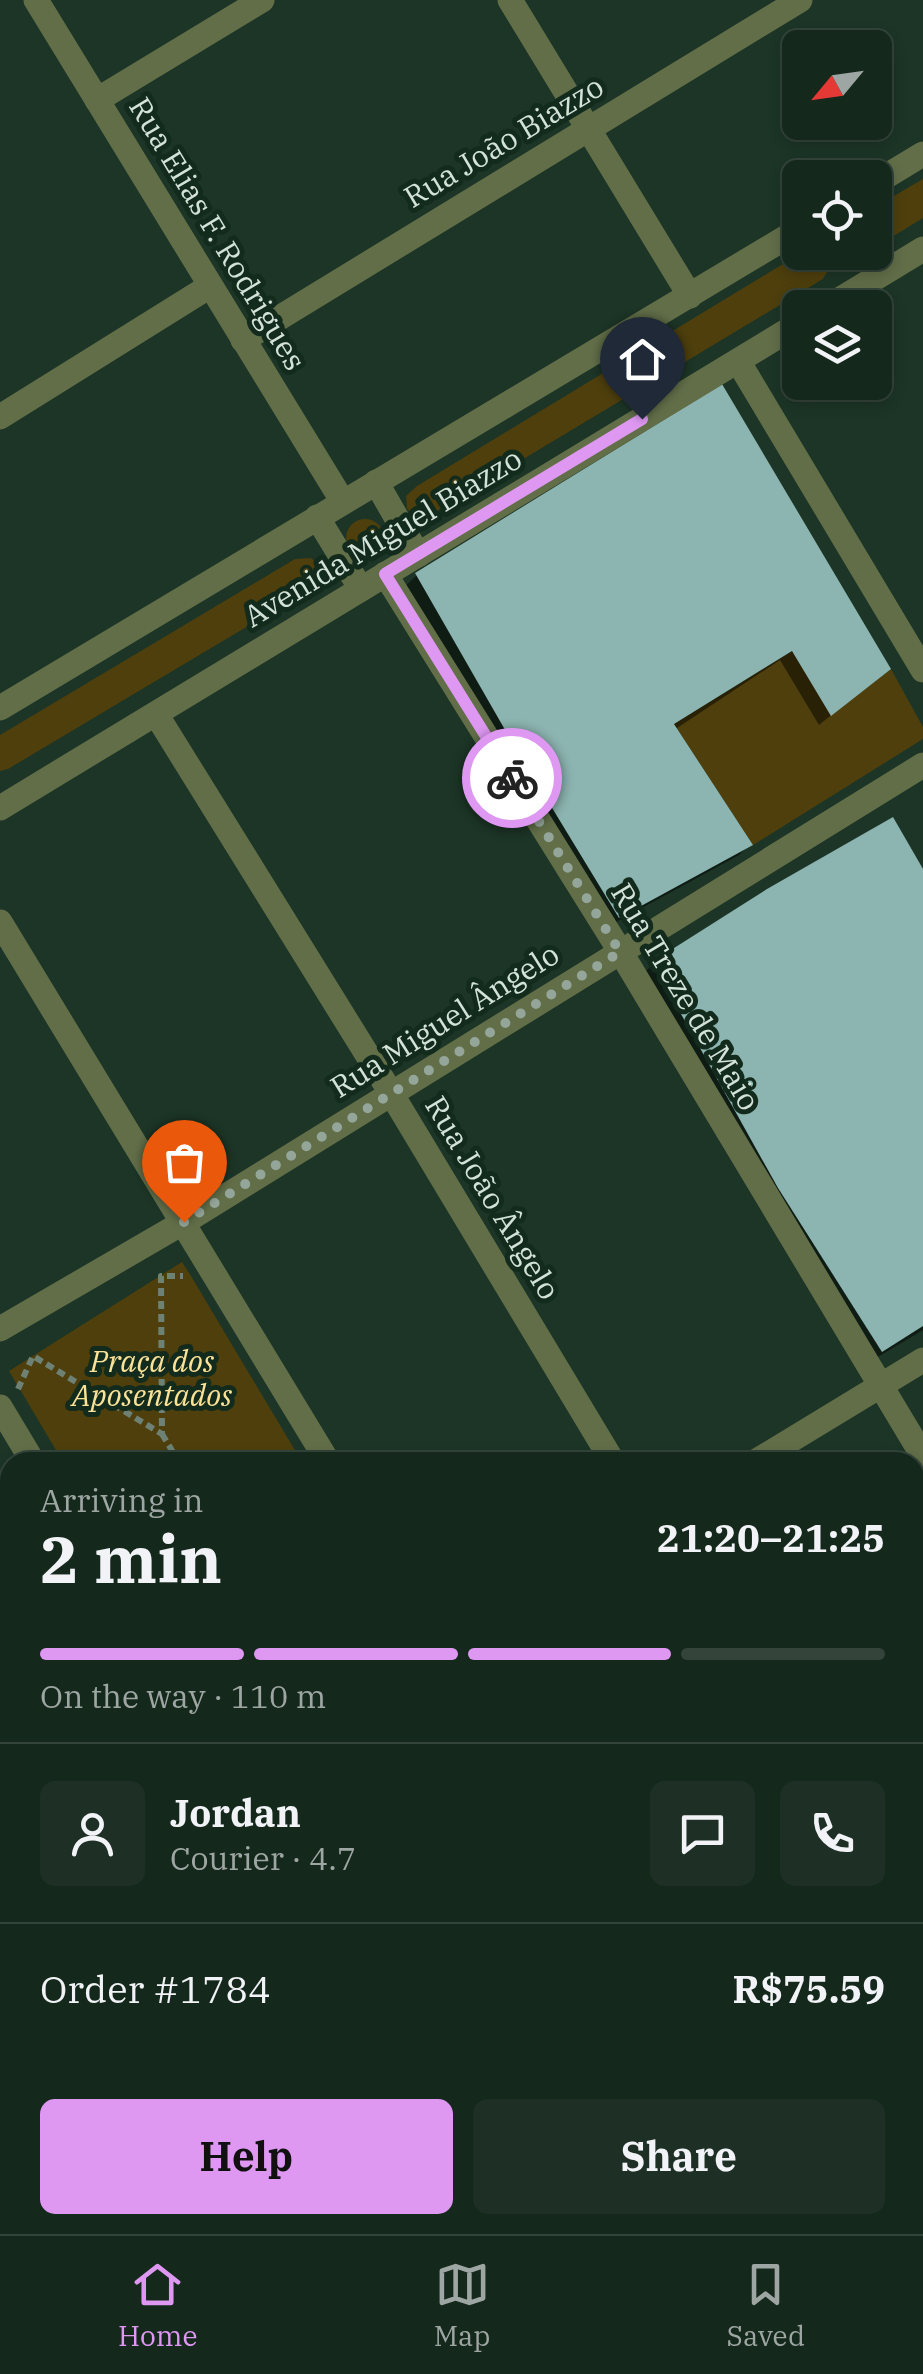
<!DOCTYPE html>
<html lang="en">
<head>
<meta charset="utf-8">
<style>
	:root { --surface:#15281c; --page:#1e3025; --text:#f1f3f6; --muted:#9da6a3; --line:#34443b; --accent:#de98f2 }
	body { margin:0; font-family:"IBM Plex Serif",serif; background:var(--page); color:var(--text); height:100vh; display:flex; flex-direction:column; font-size:38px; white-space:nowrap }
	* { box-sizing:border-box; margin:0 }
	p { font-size:32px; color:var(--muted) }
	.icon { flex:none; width:55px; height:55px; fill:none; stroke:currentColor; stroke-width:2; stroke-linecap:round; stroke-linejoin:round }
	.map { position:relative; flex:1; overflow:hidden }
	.side { position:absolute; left:0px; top:1452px; width:925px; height:782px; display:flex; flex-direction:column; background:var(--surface); border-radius:30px 30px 0 0; box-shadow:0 5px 15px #0003,0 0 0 2px var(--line) }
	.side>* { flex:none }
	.needle { width:65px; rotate:241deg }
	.tools { position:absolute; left:782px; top:30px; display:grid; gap:20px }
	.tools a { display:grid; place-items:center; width:110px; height:110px; border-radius:15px; background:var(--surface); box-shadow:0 5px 15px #0003,0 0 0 2px var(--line); font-size:50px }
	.pin { position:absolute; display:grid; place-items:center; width:85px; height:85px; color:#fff; margin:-102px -42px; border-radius:50% 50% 50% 0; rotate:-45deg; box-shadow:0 0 10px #0007 }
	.pin .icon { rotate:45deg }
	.courier { position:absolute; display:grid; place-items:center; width:100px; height:100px; margin:-50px; border:8px solid #de98f2; border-radius:50%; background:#fff; color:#222; box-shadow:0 2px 12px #0007 }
	.summary em { font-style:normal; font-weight:800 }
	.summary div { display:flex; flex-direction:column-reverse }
	.summary { display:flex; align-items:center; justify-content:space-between; height:170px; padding:0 40px }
	h1 { font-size:65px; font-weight:800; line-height:75px }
	.bar { display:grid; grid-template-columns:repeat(4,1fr); gap:15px 10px; align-content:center; height:120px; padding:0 40px }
	.bar i { height:12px; border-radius:8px; background:var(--line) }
	.bar .selected { background:var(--accent) }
	.bar p { grid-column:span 4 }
	.line { display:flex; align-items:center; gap:25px; padding:0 40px; border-top:2px solid var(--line) }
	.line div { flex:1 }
	.round { display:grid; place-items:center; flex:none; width:105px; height:105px; border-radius:15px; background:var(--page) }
	.action { display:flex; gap:20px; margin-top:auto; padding:20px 40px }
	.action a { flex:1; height:115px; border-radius:15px; background:var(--accent); color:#111; font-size:40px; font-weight:800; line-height:115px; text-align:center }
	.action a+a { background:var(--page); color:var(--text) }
	.tab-bar { display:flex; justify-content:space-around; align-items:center; height:140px; border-top:2px solid var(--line); background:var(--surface); font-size:28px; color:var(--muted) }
	.tab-bar a { display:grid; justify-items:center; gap:5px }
	.tab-bar .selected { color:var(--accent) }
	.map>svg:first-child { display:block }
	.green { fill:#4e3f0d }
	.shadow { fill:#0007 }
	.building { fill:#8cb4b0 }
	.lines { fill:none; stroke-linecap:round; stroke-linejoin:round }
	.path { stroke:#6d8275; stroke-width:6; stroke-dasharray:8 5; stroke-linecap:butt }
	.minor { stroke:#616e48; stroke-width:25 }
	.tertiary { stroke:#616e48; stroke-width:25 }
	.done { stroke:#94a69a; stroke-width:10; stroke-dasharray:0 18 }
	.route { stroke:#de98f2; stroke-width:12 }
	.labels { text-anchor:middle; stroke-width:10; stroke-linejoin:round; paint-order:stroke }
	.street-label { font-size:30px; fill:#d4e3d9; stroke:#122b1c }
	.park-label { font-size:30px; font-style:italic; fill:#fbe299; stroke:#122b1c }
</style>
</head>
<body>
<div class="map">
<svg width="923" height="2234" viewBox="0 0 923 2234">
	<rect width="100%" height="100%" fill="#1c3526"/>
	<!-- green -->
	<g class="green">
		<polygon points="923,179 923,218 892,237 875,237 875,207"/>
		<polygon points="801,253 829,255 830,267 823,279 430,515 417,516 407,509 406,496 417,486"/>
		<circle cx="365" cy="538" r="19"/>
		<polygon points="311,558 318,564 320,576 312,588 8,769 0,771 0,735 295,559"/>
		<polygon points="792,651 831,715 891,669 923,727 923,739 753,845 674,724"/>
		<polygon points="182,1262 191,1276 302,1462 63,1462 9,1371"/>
		<polygon points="915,1833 923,1833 923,2234 587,2234 587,2225 915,2225"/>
	</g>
	<!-- shadow -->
	<g class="shadow">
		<polygon points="417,575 888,669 819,725 780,660 674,730 750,844 739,855 607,927 395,596"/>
		<polygon points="923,873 923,1330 871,1361 642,975 653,964 768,891"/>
	</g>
	<!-- building -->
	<g class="building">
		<polygon points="722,384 891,669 831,716 792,651 674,724 753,845 619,918 512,742 415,573"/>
		<polygon points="893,817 923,869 923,1326 882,1352 778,1188 652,962 767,889"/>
	</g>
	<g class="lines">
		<!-- path -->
		<g class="path">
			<polyline points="18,1389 33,1356 162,1434 161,1276 183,1276"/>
			<polyline points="162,1434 179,1462"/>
			<polyline points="915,2040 923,2039"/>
			<polyline points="610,2225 611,2234"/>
		</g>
		<!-- minor -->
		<g class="minor">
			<polyline points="36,0 343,502"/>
			<polyline points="510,0 690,296"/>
			<polyline points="97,100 262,0"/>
			<polyline points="243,340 800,0"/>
			<polyline points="738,361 923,670"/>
			<polyline points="0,417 210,286"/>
			<polyline points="385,574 620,951 923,1456"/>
			<polyline points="156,714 391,1093 613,1462"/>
			<polyline points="0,922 328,1462"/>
			<polyline points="0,1329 184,1222 923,765"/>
			<polyline points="0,1407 33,1462"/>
			<polyline points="755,1462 923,1360"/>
			<polyline points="915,1800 923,1800"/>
			<polyline points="0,1924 10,1918"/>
			<polyline points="0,2175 10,2192"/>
			<polyline points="29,2225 35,2234"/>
			<polyline points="374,2225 374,2234"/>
			<polyline points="563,2225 564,2234"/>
			<polyline points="209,2234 224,2225"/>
		</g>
		<!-- tertiary -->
		<g class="tertiary">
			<polyline points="875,183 923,154"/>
			<polyline points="826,308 923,249"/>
			<polyline points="376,482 418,555"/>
			<polyline points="317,517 361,589"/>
			<polyline points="0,708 800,229"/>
			<polyline points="0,808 800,323"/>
		</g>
	</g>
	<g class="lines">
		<!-- done -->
		<polyline class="done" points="184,1222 620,952 512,778"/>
		<!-- route -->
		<polyline class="route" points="512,778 385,574 642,419"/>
	</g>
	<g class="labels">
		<!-- street labels -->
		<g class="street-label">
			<text transform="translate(504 142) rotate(-31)" y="10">Rua João Biazzo</text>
			<text transform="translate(217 234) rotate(59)" y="10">Rua Elias F. Rodrigues</text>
			<text transform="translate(383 538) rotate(-31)" y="10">Avenida Miguel Biazzo</text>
			<text transform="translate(685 997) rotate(59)" y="10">Rua Treze de Maio</text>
			<text transform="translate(445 1021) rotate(-32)" y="10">Rua Miguel Ângelo</text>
			<text transform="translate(492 1198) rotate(59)" y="10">Rua João Ângelo</text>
		</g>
		<!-- park labels -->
		<g class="park-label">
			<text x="152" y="1372">Praça dos<tspan x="152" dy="34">Aposentados</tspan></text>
		</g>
	</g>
</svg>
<div class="tools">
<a><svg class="needle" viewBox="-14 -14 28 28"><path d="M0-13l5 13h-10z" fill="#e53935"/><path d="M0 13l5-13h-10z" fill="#9da6a3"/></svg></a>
<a><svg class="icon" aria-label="locate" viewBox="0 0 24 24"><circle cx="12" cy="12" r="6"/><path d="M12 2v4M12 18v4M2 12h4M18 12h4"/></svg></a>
<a><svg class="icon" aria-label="layers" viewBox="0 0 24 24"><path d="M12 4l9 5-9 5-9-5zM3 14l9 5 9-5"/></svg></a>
</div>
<div class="pin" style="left:184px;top:1222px;background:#ea580c"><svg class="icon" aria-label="bag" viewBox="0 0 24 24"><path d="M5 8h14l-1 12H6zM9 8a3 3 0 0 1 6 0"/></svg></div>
<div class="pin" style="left:642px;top:419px;background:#1f2937"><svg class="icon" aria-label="home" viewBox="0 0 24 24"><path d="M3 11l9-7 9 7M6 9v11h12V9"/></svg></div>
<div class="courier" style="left:512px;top:778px"><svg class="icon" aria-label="bike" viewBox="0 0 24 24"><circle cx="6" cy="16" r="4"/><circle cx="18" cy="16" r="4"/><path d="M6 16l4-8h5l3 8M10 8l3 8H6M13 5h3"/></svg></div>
<section class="side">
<div class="summary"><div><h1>2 min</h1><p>Arriving in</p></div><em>21:20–21:25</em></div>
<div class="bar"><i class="selected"></i><i class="selected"></i><i class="selected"></i><i></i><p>On the way · 110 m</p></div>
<div class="line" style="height:180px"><a class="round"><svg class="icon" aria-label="person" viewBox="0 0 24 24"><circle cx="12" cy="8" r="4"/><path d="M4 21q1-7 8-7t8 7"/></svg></a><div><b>Jordan</b><p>Courier · 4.7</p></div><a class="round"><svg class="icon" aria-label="chat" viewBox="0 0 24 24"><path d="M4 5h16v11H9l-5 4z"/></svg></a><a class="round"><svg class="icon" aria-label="phone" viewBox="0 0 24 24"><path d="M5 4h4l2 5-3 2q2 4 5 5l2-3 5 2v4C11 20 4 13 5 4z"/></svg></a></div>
<div class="line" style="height:130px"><div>Order #1784</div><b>R$75.59</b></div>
<div class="action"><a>Help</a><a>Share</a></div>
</section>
</div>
<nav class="tab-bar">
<a class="selected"><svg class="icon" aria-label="home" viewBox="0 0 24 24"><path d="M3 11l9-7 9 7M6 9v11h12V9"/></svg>Home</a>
<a><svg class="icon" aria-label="map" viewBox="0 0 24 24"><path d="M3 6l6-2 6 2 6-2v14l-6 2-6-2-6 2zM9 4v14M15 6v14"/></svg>Map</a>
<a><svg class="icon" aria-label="saved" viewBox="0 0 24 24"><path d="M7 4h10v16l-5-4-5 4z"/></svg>Saved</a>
</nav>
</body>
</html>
